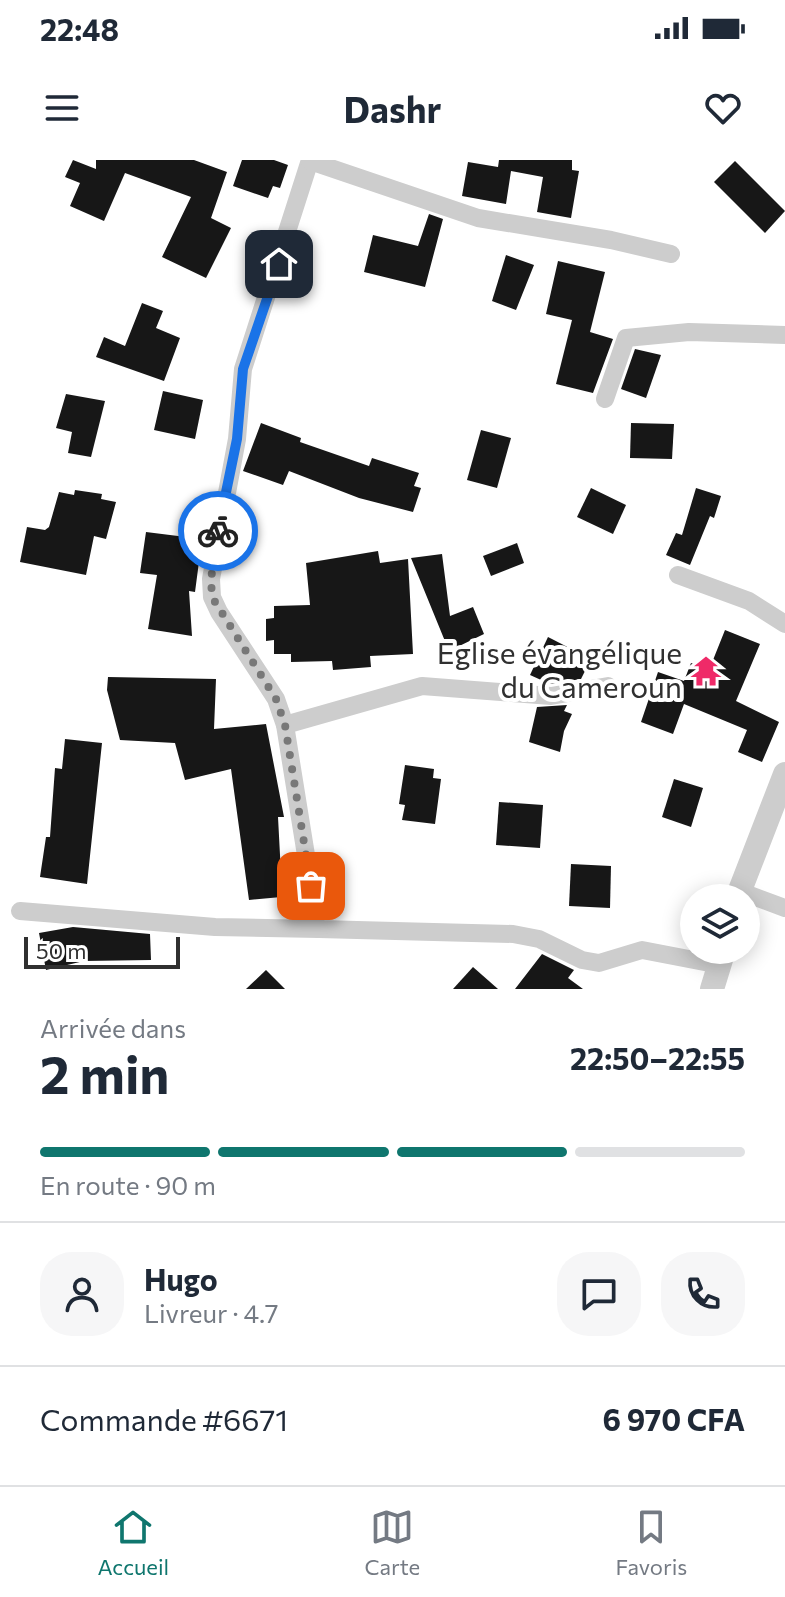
<!DOCTYPE html>
<html lang="fr">
<head>
<meta charset="utf-8">
<style>
	:root { --surface:#fff; --page:#f6f6f7; --text:#1f2937; --muted:#747a83; --line:#e0e1e3; --accent:#0f766e }
	body { margin:0; font-family:Commissioner,sans-serif; background:var(--page); color:var(--text); height:100vh; display:flex; flex-direction:column; font-size:30px; white-space:nowrap }
	* { box-sizing:border-box; margin:0 }
	p { font-size:26px; color:var(--muted) }
	.icon { flex:none; width:44px; height:44px; fill:none; stroke:currentColor; stroke-width:2; stroke-linecap:round; stroke-linejoin:round }
	.map { position:relative; height:829px; overflow:hidden }
	.panel { display:flex; flex-direction:column; background:var(--surface); flex:1 }
	.panel>* { flex:none }
	.tools { position:absolute; left:680px; top:724px; display:grid; gap:16px }
	.tools a { display:grid; place-items:center; width:80px; height:80px; border-radius:50%; background:var(--surface); box-shadow:0 4px 20px #0003; font-size:40px }
	.scale { position:absolute; left:24px; bottom:20px; width:156px; box-sizing:border-box; padding-left:8px; border:4px solid #303030; border-top:0; font-size:22px; line-height:28px; white-space:nowrap; color:#303030; -webkit-text-stroke:6px #fff; paint-order:stroke }
	.pin { position:absolute; display:grid; place-items:center; width:68px; height:68px; color:#fff; margin:-34px; border-radius:16px; box-shadow:0 4px 12px #0006 }
	.courier { position:absolute; display:grid; place-items:center; width:80px; height:80px; margin:-40px; border:6px solid #1a73e8; border-radius:50%; background:#fff; color:#222; box-shadow:0 2px 10px #0007 }
	.overview em { font-style:normal; font-weight:700 }
	.overview div { display:flex; flex-direction:column-reverse }
	.overview { display:flex; align-items:center; justify-content:space-between; height:136px; padding:0 40px }
	h1 { font-size:52px; font-weight:700; line-height:60px }
	.bar { display:grid; grid-template-columns:repeat(4,1fr); gap:12px 8px; align-content:center; height:96px; padding:0 40px }
	.bar i { height:10px; border-radius:6px; background:var(--line) }
	.bar .on { background:var(--accent) }
	.bar p { grid-column:span 4 }
	.line { display:flex; align-items:center; gap:20px; padding:0 40px; border-top:2px solid var(--line) }
	.line div { flex:1 }
	.round { display:grid; place-items:center; flex:none; width:84px; height:84px; border-radius:32px; background:var(--page) }
	.status { display:flex; justify-content:space-between; align-items:center; height:56px; padding:0 40px; background:var(--surface); direction:ltr }
	.status svg { height:22px; fill:currentColor }
	header { display:flex; justify-content:space-between; align-items:center; height:104px; padding:0 40px; background:var(--surface); font-size:36px; font-weight:700 }
	.tab-bar { display:flex; justify-content:space-around; align-items:center; height:112px; border-top:2px solid var(--line); background:var(--surface); font-size:22px; color:var(--muted) }
	.tab-bar a { display:grid; justify-items:center; gap:4px }
	.tab-bar .on { color:var(--accent) }
	.map>svg:first-child { display:block }
	.building { fill:#171717 }
	.lines { fill:none; stroke-linecap:round; stroke-linejoin:round }
	.minor { stroke:#cdcdcd; stroke-width:18 }
	.tertiary { stroke:#cdcdcd; stroke-width:24 }
	.done { stroke:#787878; stroke-width:8; stroke-dasharray:0 14.4 }
	.route { stroke:#1a73e8; stroke-width:10 }
	.labels { text-anchor:middle; stroke-width:8; stroke-linejoin:round; paint-order:stroke }
	.poi-label { font-size:30px; fill:#303030; stroke:#fff; text-anchor:end }
</style>
</head>
<body>
<div class="status"><b>22:48</b><svg viewBox="0 0 49 12"><path d="M0 12V9h3v3zM5 12V6h3v6zM10 12V3h3v9zM15 12V0h3v12zM26 1h20v11H26zM47 4h2v5h-2z"/></svg></div>
<header><svg class="icon" aria-label="menu" viewBox="0 0 24 24"><path d="M4 6h16M4 12h16M4 18h16"/></svg>Dashr<svg class="icon" aria-label="heart" viewBox="0 0 24 24"><path d="M12 20l-8-8c-3-5 5-10 8-4 3-6 11-1 8 4z"/></svg></header>
<div class="map">
<svg width="785" height="829" viewBox="0 0 785 829">
	<rect width="100%" height="100%" fill="#fff"/>
	<!-- building -->
	<g class="building">
		<polygon points="73,0 96,9 96,0 194,0 227,12 211,58 231,68 206,118 162,97 191,37 125,13 104,61 70,46 80,23 65,17"/>
		<polygon points="242,0 274,0 288,5 280,28 273,26 268,38 233,26"/>
		<polygon points="499,0 572,0 572,10 579,11 571,58 537,52 543,17 511,11 506,44 462,36 468,2 498,7"/>
		<polygon points="735,1 785,51 765,73 714,22"/>
		<polygon points="429,54 443,59 425,127 364,112 373,75 418,86"/>
		<polygon points="506,95 534,105 516,150 492,141"/>
		<polygon points="558,101 605,112 590,172 613,179 593,233 556,224 572,160 546,154"/>
		<polygon points="142,143 163,151 156,168 180,178 164,221 96,197 104,177 125,186"/>
		<polygon points="635,189 661,195 646,238 621,229"/>
		<polygon points="163,231 203,240 195,279 154,270"/>
		<polygon points="66,234 105,241 91,297 68,293 72,272 56,268"/>
		<polygon points="261,263 301,278 300,282 369,306 372,298 419,313 414,326 421,328 413,352 359,338 289,311 283,325 243,311"/>
		<polygon points="631,263 674,264 672,299 630,298"/>
		<polygon points="481,270 511,278 497,328 467,320"/>
		<polygon points="591,328 626,345 613,374 577,357"/>
		<polygon points="696,328 721,336 714,358 710,356 690,405 666,395 676,373 682,375"/>
		<polygon points="75,330 102,334 101,339 116,342 106,379 94,376 86,415 20,402 27,367 45,370 49,367 59,332 74,335"/>
		<polygon points="146,372 202,379 195,432 189,431 192,476 148,469 157,415 140,413"/>
		<polygon points="517,383 524,403 491,416 483,396"/>
		<polygon points="378,391 380,403 408,399 413,494 370,496 371,507 333,510 332,501 291,502 291,494 274,494 274,480 266,481 266,459 274,458 274,446 310,445 306,403"/>
		<polygon points="442,394 450,456 473,447 484,474 449,491 411,398"/>
		<polygon points="725,470 760,484 736,541 779,562 762,602 738,592 747,570 684,544 673,574 641,562 658,512 684,521 691,503 709,510"/>
		<polygon points="548,477 591,499 581,519 550,524 530,515"/>
		<polygon points="108,517 216,519 214,569 266,564 284,657 278,657 281,714 289,713 292,736 249,740 231,609 185,620 175,583 120,580 107,530"/>
		<polygon points="567,545 564,551 572,554 564,571 560,592 529,582 537,547"/>
		<polygon points="65,579 102,583 87,724 40,717 46,677 50,677 55,608 62,609"/>
		<polygon points="405,605 434,609 433,618 441,619 435,664 402,660 405,645 399,644"/>
		<polygon points="674,619 703,628 691,667 662,657"/>
		<polygon points="499,642 543,645 540,688 496,685"/>
		<polygon points="571,704 611,706 610,748 569,746"/>
		<polygon points="73,767 150,774 151,800 84,801 46,810 39,773"/>
		<polygon points="542,794 574,810 568,818 583,829 515,829"/>
		<polygon points="473,807 498,829 453,829"/>
		<polygon points="266,810 285,829 246,829"/>
	</g>
	<g class="lines">
		<!-- minor -->
		<g class="minor">
			<polyline points="310,0 243,209 237,279 211,419 212,437 219,452 276,539 285,565 311,726 312,756 319,769 513,774 539,779 582,800 599,803 642,790 720,805"/>
			<polyline points="310,1 478,58 611,80 671,94"/>
			<polyline points="605,239 626,178 689,172 785,175"/>
			<polyline points="678,415 749,441 785,464"/>
			<polyline points="285,565 422,526 551,536 608,526"/>
			<polyline points="739,731 785,748"/>
			<polyline points="20,751 215,767 319,769"/>
		</g>
		<!-- tertiary -->
		<g class="tertiary">
			<polyline points="737,738 785,614"/>
			<polyline points="712,829 724,790"/>
		</g>
	</g>
	<g class="lines">
		<!-- done -->
		<polyline class="done" points="218,371 211,419 212,437 276,539 285,565 311,726"/>
		<!-- route -->
		<polyline class="route" points="218,371 237,279 243,209 279,104"/>
	</g>
	<!-- icons -->
	<defs>
		<g id="temple-bare" transform="scale(2.4)"><path d="M0-6L5-2H3V0L6.5 2.5H4V6H1.5V3h-3V6H-4V2.5H-6.5L-3 0V-2H-5Z" fill="#ef2a68" stroke="#fff" stroke-width="2.5" paint-order="stroke"/></g>
	</defs>
	<g fill-rule="evenodd">
		<use href="#temple-bare" x="706" y="511"/>
	</g>
	<g class="labels">
		<!-- poi labels -->
		<g class="poi-label">
			<text x="682" y="504">Eglise évangélique<tspan x="682" dy="34">du Cameroun</tspan></text>
		</g>
	</g>
</svg>
<div class="tools">
<a><svg class="icon" aria-label="layers" viewBox="0 0 24 24"><path d="M12 4l9 5-9 5-9-5zM3 14l9 5 9-5"/></svg></a>
</div>
<div class="scale">50 m</div>
<div class="pin" style="left:311px;top:726px;background:#ea580c"><svg class="icon" aria-label="bag" viewBox="0 0 24 24"><path d="M5 8h14l-1 12H6zM9 8a3 3 0 0 1 6 0"/></svg></div>
<div class="pin" style="left:279px;top:104px;background:#1f2937"><svg class="icon" aria-label="home" viewBox="0 0 24 24"><path d="M3 11l9-7 9 7M6 9v11h12V9"/></svg></div>
<div class="courier" style="left:218px;top:371px"><svg class="icon" aria-label="bike" viewBox="0 0 24 24"><circle cx="6" cy="16" r="4"/><circle cx="18" cy="16" r="4"/><path d="M6 16l4-8h5l3 8M10 8l3 8H6M13 5h3"/></svg></div>
</div>
<section class="panel">
<div class="overview"><div><h1>2 min</h1><p>Arrivée dans</p></div><em>22:50–22:55</em></div>
<div class="bar"><i class="on"></i><i class="on"></i><i class="on"></i><i></i><p>En route · 90 m</p></div>
<div class="line" style="height:144px"><a class="round"><svg class="icon" aria-label="person" viewBox="0 0 24 24"><circle cx="12" cy="8" r="4"/><path d="M4 21q1-7 8-7t8 7"/></svg></a><div><b>Hugo</b><p>Livreur · 4.7</p></div><a class="round"><svg class="icon" aria-label="chat" viewBox="0 0 24 24"><path d="M4 5h16v11H9l-5 4z"/></svg></a><a class="round"><svg class="icon" aria-label="phone" viewBox="0 0 24 24"><path d="M5 4h4l2 5-3 2q2 4 5 5l2-3 5 2v4C11 20 4 13 5 4z"/></svg></a></div>
<div class="line" style="height:104px"><div>Commande #6671</div><b>6 970 CFA</b></div>
</section>
<nav class="tab-bar">
<a class="on"><svg class="icon" aria-label="home" viewBox="0 0 24 24"><path d="M3 11l9-7 9 7M6 9v11h12V9"/></svg>Accueil</a>
<a><svg class="icon" aria-label="map" viewBox="0 0 24 24"><path d="M3 6l6-2 6 2 6-2v14l-6 2-6-2-6 2zM9 4v14M15 6v14"/></svg>Carte</a>
<a><svg class="icon" aria-label="saved" viewBox="0 0 24 24"><path d="M7 4h10v16l-5-4-5 4z"/></svg>Favoris</a>
</nav>
</body>
</html>
